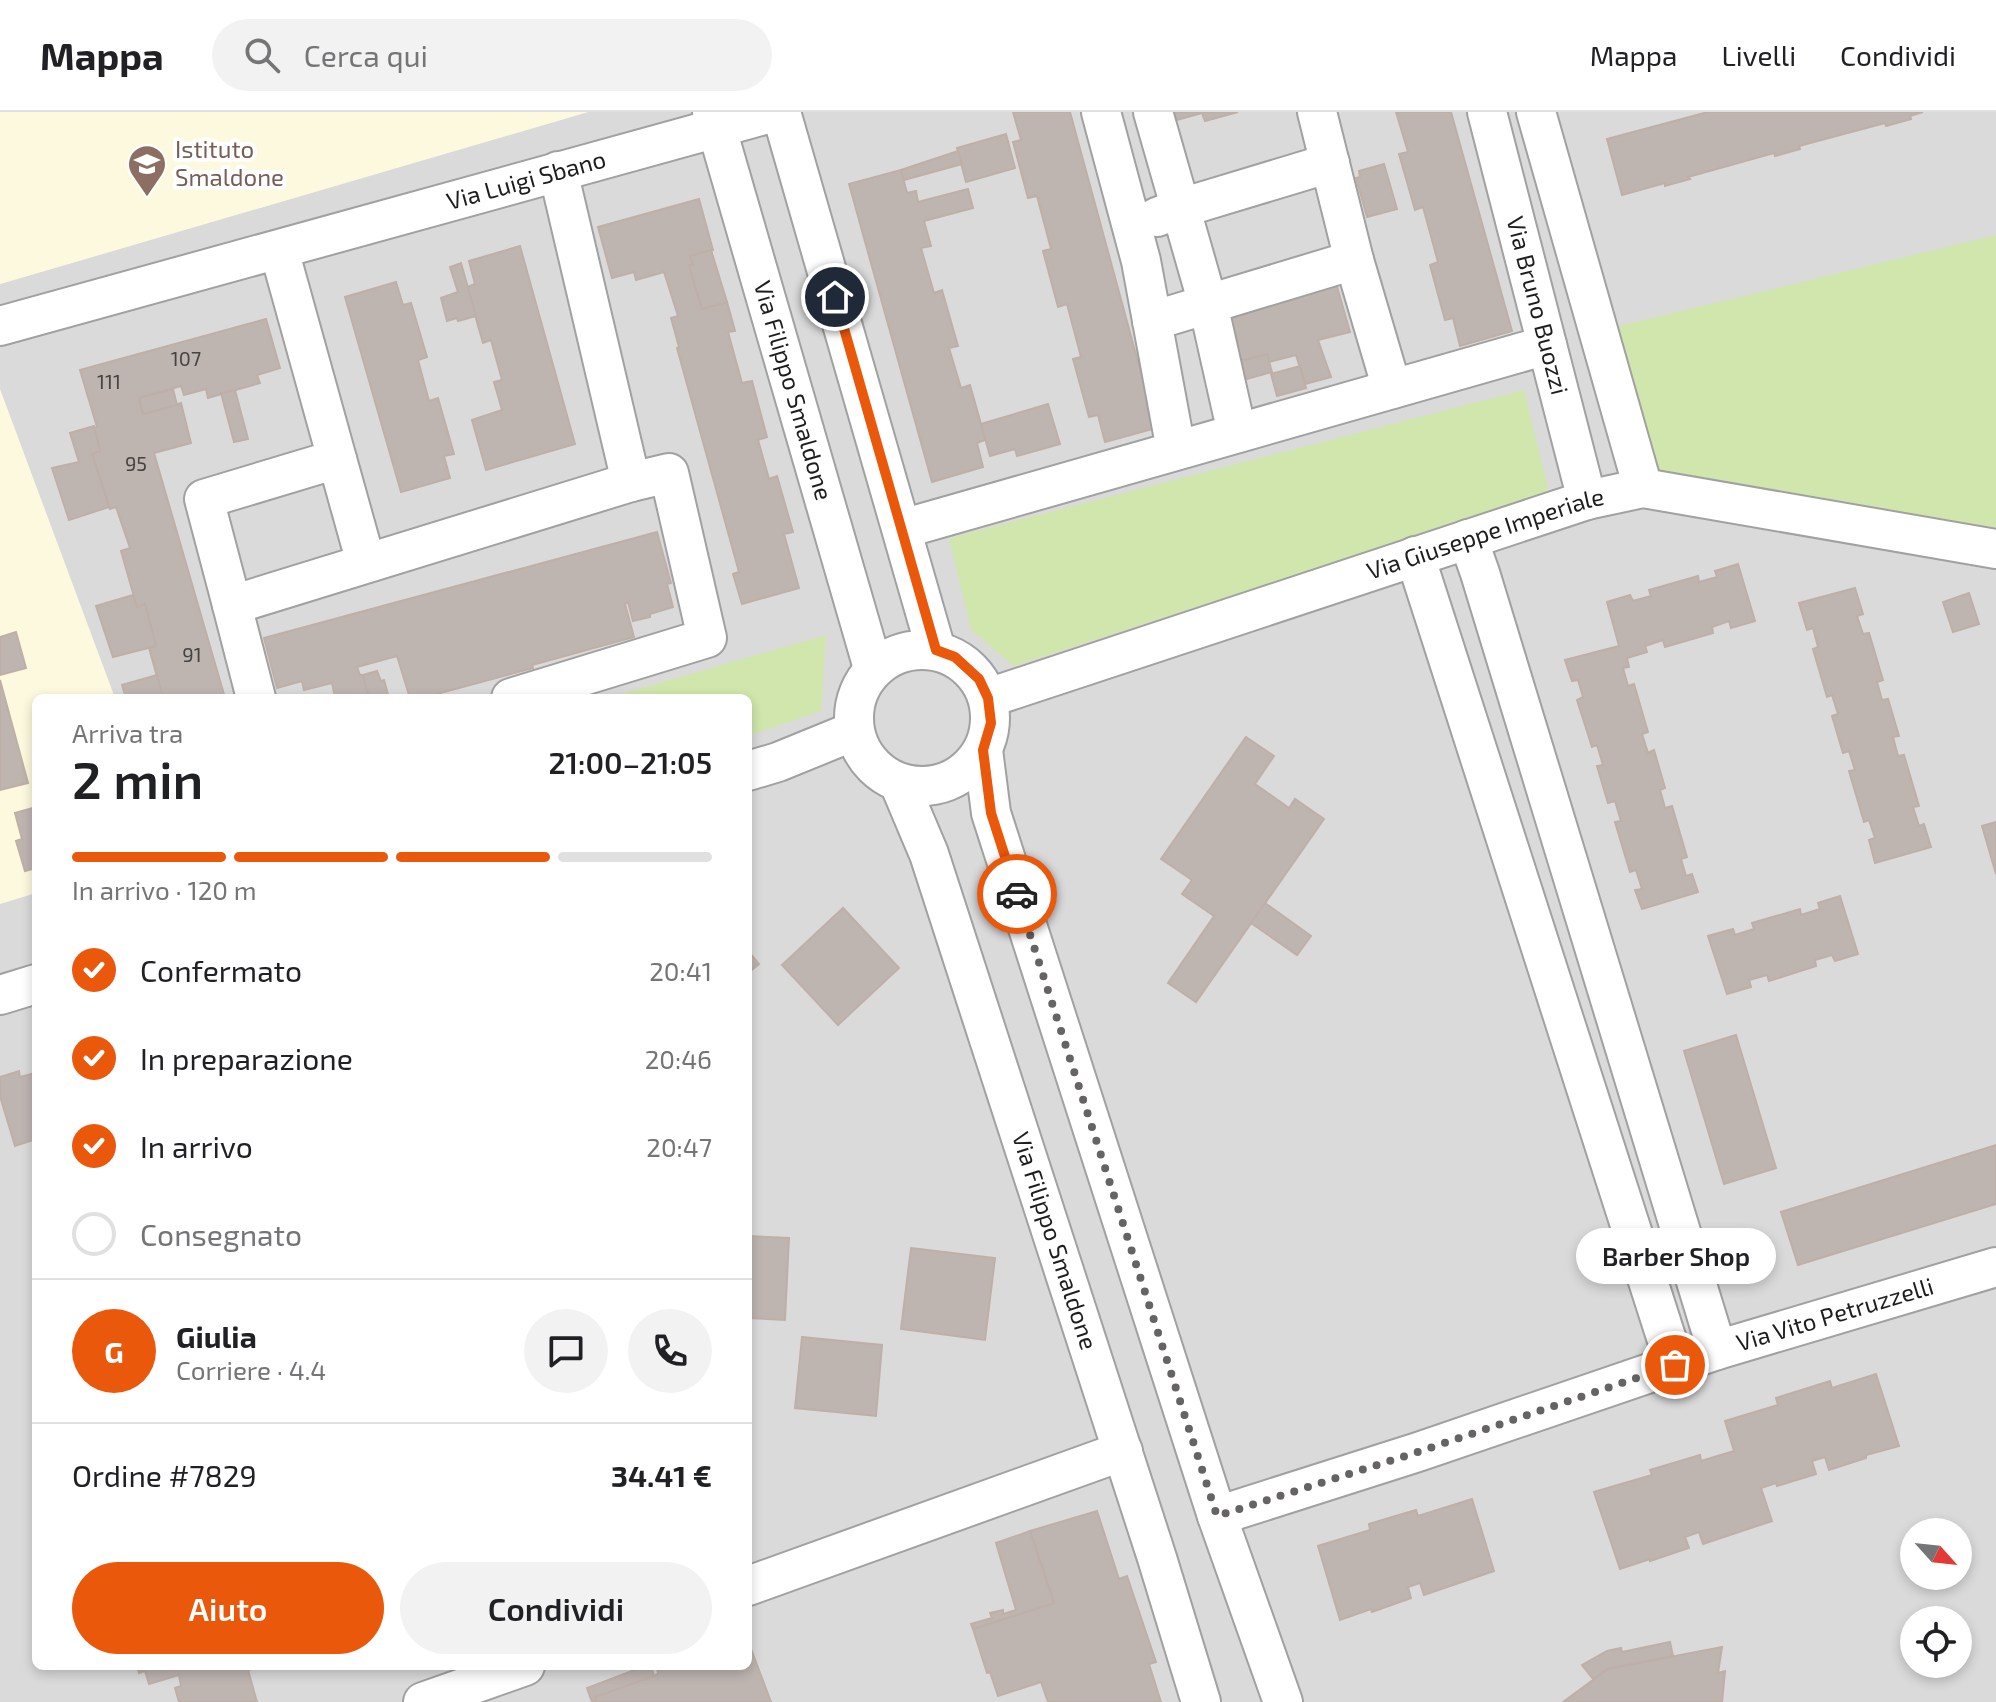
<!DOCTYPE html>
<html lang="it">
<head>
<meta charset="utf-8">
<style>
	:root { --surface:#fff; --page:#f2f2f2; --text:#202124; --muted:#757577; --line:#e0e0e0; --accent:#ea580c }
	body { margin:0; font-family:"Exo 2",sans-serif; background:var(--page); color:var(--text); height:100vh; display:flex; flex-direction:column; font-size:30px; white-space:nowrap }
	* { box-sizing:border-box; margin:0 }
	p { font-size:26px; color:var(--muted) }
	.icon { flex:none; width:44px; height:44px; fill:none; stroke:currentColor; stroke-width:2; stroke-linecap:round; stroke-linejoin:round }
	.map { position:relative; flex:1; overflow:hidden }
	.details { position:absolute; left:32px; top:582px; width:720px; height:976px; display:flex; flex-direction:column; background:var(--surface); border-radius:12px; box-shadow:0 4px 12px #0003 }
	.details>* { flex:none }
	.needle { width:52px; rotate:117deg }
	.buttons { position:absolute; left:1900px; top:1406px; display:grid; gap:16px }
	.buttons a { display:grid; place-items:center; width:72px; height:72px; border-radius:50%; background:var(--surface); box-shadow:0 4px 12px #0003; font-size:40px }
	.pin { position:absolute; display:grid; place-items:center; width:68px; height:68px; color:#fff; margin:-34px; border:4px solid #fff; border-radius:50%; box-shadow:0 2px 8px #0007 }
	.courier { position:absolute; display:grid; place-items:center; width:80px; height:80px; margin:-40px; border:6px solid #ea580c; border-radius:50%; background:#fff; color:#222; box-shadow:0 2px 10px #0007 }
	.bubble { position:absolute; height:56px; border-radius:28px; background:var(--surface); box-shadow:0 4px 12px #0003; font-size:26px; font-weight:600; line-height:56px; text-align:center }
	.headline em { font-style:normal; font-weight:600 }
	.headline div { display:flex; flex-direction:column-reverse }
	.headline { display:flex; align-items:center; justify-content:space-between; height:136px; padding:0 40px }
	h1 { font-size:52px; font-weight:600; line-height:60px }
	.bar { display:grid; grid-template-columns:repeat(4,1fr); gap:12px 8px; align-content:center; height:96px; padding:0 40px }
	.bar i { height:10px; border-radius:6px; background:var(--line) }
	.bar .current { background:var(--accent) }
	.bar p { grid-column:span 4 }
	.line { display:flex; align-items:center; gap:20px; padding:0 40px; border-top:2px solid var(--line) }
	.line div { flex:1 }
	.round { display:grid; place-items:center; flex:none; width:84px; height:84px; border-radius:42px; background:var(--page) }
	ol { padding:0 40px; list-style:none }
	li { display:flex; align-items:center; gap:24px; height:88px }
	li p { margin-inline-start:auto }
	li .icon { padding:8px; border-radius:50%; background:var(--accent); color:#fff; stroke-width:4 }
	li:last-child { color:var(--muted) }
	li i { width:44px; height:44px; border:4px solid var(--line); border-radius:50% }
	.action { display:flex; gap:16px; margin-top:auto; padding:16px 40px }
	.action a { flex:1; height:92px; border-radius:48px; background:var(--accent); color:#fff; font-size:32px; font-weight:600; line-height:92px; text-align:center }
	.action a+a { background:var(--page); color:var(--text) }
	header { display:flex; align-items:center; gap:48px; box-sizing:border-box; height:112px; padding:0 40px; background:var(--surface); border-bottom:2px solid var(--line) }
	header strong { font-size:38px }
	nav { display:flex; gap:44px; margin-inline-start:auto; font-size:28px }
	.search { width:560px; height:72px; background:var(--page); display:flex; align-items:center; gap:20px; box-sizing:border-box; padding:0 28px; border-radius:44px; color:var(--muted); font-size:30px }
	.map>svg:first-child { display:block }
	.residential { fill:#dbdadb; fill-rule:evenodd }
	.education { fill:#fdf9de }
	.grass { fill:#d0e6ac }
	.building { fill:#beb5b1; stroke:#bfafa7; stroke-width:2 }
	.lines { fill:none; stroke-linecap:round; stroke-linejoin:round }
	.minor-casing { stroke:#a1a1a1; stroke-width:42 }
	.minor { stroke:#fff; stroke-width:38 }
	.done { stroke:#666463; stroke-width:8; stroke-dasharray:0 14.4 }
	.route { stroke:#ea580c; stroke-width:10 }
	.labels { text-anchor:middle; stroke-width:8; stroke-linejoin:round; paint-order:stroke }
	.number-label { font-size:20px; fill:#454342 }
	.education-label { font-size:24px; fill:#785e54; stroke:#fff; text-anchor:start }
	.street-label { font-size:24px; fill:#1d1d1d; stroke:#fff }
</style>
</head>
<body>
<header>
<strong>Mappa</strong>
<div class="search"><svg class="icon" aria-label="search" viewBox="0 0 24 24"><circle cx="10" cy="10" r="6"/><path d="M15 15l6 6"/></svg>Cerca qui</div>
<nav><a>Mappa</a><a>Livelli</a><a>Condividi</a></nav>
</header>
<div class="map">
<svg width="1996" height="1590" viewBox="0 0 1996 1590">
	<rect width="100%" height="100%" fill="#eee9e4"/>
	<!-- residential -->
	<path class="residential" d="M588,0H1996V1590H0V172ZM36,586H748V1554H36ZM1914,1420H1958V1464H1914ZM1914,1508H1958V1552H1914Z"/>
	<!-- education -->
	<g class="education">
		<polygon points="0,0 588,0 0,172"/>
		<polygon points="0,277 115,586 36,586 36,781 0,792"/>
	</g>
	<!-- grass -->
	<g class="grass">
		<polygon points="1996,123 1996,437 1643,376 1615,215"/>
		<polygon points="1524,278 1549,381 1014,554 971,518 949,426"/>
		<polygon points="826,523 821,599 748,624 748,586 607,586"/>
	</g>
	<!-- building -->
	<g class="building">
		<polygon points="1013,0 1070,0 1156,316 1105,330 1098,303 1089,305 1073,247 1081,245 1067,192 1058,195 1043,139 1051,137 1037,84 1028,86 1013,30 1021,28"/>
		<polygon points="1170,0 1238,0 1205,9 1202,1 1173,9"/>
		<polygon points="1396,0 1451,0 1512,219 1460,234 1453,206 1445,208 1430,153 1438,150 1423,95 1415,98 1399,42 1408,40"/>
		<polygon points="1708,0 1923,0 1910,4 1911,7 1886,14 1885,11 1799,34 1800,37 1775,44 1774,41 1688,65 1690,67 1665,74 1665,71 1622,83 1607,27"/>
		<polygon points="1006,22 1015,56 966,70 957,36"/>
		<polygon points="958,39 962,52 904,68 901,58"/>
		<polygon points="1384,52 1397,97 1367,105 1356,66 1360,65 1359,59"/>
		<polygon points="901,58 907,81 916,79 918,90 968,77 973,96 924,109 931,134 921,136 934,181 942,178 958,234 949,236 961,276 970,273 981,312 985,328 977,331 983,355 932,370 849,72"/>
		<polygon points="699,87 713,138 690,144 693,153 689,153 702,197 727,190 735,219 728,220 742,271 752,269 767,325 758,328 769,367 777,364 793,420 784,422 799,476 742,492 733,462 739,460 677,236 679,235 671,206 678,204 664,160 636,168 634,160 612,166 598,115"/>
		<polygon points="520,134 575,332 486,358 472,308 502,298 494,270 502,268 491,228 483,231 467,175 475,172 469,149"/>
		<polygon points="711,138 727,190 702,197 689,153 693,153 690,144"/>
		<polygon points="461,151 476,204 458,209 457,206 447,209 441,186 458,180 450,155"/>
		<polygon points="396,170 403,193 411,191 427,245 418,248 429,289 438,286 454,342 444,344 450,366 401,380 345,185"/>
		<polygon points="1336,171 1350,220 1318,228 1331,265 1305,272 1296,243 1269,250 1267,242 1238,250 1225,203"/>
		<polygon points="266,207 280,256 257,263 260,271 208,286 206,277 184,283 181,274 139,286 143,302 181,291 191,331 154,341 225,586 163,586 149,536 156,534 145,492 137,495 121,439 130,436 116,395 110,397 92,342 100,339 94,316 97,315 80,258"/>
		<polygon points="1267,242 1272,260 1243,268 1238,250"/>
		<polygon points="1300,254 1306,276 1277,284 1271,262"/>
		<polygon points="173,277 177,293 143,302 139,286"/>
		<polygon points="235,278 248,327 234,330 221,281"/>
		<polygon points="1048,292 1060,332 1017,344 1015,337 990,344 981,312"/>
		<polygon points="94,314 100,339 92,342 109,395 69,408 52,356 79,350 70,321"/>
		<polygon points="657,420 671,471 667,472 673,495 650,502 650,505 633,509 628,490 625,492 634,525 532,553 533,556 422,586 410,586 397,544 357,555 360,563 363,563 369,586 331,586 335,585 332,571 304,578 302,569 277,576 264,526"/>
		<polygon points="1738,452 1755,509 1731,516 1729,509 1712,515 1713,521 1665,535 1663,528 1645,534 1647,540 1627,546 1629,555 1623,556 1628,574 1634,572 1648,620 1642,622 1648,641 1654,638 1665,676 1660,678 1665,696 1672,694 1687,745 1681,747 1686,764 1692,762 1698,780 1642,797 1635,778 1642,777 1636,758 1630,760 1615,710 1621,709 1615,689 1608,691 1597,654 1603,653 1597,633 1592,635 1577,588 1583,585 1578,568 1572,569 1565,548 1619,534 1607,490 1630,483 1633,489 1651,484 1649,478 1698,464 1699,470 1717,465 1715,459"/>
		<polygon points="1855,476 1863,502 1857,504 1863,522 1869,521 1883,568 1877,570 1882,588 1888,587 1899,624 1893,625 1898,644 1904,643 1919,694 1913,695 1919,714 1924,712 1931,735 1875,751 1869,728 1875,726 1869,708 1864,710 1849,659 1855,658 1849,639 1843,641 1832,604 1838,602 1832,583 1827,585 1813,537 1818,535 1813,516 1807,518 1799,491"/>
		<polygon points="1969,481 1979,512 1953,520 1943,490"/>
		<polygon points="133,483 137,495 145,492 156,534 113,545 96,494"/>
		<polygon points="16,520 26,556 0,563 0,525"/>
		<polygon points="377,559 381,569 384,568 389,586 369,586 363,563"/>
		<polygon points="157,563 163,586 126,586 122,573"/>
		<polygon points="0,568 28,671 0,678"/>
		<polygon points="1246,625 1274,644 1255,672 1289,696 1295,687 1324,707 1196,890 1168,871 1214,804 1182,782 1192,768 1161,747"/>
		<polygon points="36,695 36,756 25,759 16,729 22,727 15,701"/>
		<polygon points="1996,710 1996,762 1982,714"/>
		<polygon points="1840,784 1858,842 1835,849 1832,843 1815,848 1816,854 1769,869 1767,863 1749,868 1751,875 1727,882 1708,824 1733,817 1735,823 1754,817 1752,811 1800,797 1801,803 1820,797 1818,791"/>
		<polygon points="1265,791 1311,824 1297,843 1251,811"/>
		<polygon points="843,796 899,856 838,913 782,853"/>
		<polygon points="748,839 759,852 748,861"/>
		<polygon points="1736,923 1776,1056 1724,1072 1684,939"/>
		<polygon points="36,954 36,1027 15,1034 0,984 0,965 19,959 20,965 35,961 33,955"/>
		<polygon points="1996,1033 1996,1092 1798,1153 1781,1100"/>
		<polygon points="748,1124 789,1126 785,1208 748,1206"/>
		<polygon points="911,1136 995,1146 985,1228 901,1217"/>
		<polygon points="802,1225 882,1233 876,1304 795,1296"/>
		<polygon points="1876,1262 1899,1334 1866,1343 1866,1346 1829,1358 1825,1345 1812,1349 1816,1362 1777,1374 1776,1371 1761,1376 1772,1409 1703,1432 1699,1420 1685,1425 1689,1436 1650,1449 1650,1447 1620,1457 1594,1380 1652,1363 1650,1358 1700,1343 1701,1349 1734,1339 1725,1309 1778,1293 1776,1286 1830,1269 1832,1276"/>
		<polygon points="1472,1387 1494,1459 1424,1483 1420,1471 1408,1475 1411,1486 1372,1500 1371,1497 1340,1508 1318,1434 1370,1418 1369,1412 1399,1403 1416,1398 1418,1404"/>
		<polygon points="1097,1399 1119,1467 1127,1464 1156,1550 1149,1552 1161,1590 1048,1590 1041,1570 998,1584 990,1560 987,1561 973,1517 1054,1491 1030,1419"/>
		<polygon points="1030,1419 1054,1491 973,1517 971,1512 992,1506 990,1501 1003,1498 1003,1502 1016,1498 996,1431"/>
		<polygon points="748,1529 771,1590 597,1590 595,1585 658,1562 657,1554 748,1554"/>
		<polygon points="1670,1530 1673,1544 1608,1557 1593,1567 1582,1553 1607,1539 1621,1536 1622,1540"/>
		<polygon points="1722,1535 1718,1561 1725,1559 1722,1590 1563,1590 1608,1557"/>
		<polygon points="137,1554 262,1554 248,1558 257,1590 179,1590 175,1576 181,1574 179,1563 149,1572 145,1559 139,1561"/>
		<polygon points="645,1554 651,1554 654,1564 595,1585 597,1590 592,1590 587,1576"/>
	</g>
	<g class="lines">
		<!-- minor casing -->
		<g class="minor-casing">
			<g id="minor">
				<path id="s1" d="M712,0L873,556"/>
				<polyline points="781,0 936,538"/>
				<polyline points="1101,0 1141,149 1176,338"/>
				<polyline points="1153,0 1208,192 1237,321"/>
				<path id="s2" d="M1487,0L1587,388"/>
				<polyline points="1536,0 1643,376"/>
				<polyline points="1157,105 1181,96 1330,51"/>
				<polyline points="279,138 337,347"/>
				<polyline points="1354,148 1392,277"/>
				<polyline points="1152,209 1354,148 1317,0"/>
				<path id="s3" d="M0,214L775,0"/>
				<polyline points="902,417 1547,233"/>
				<polyline points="1468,427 1480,461 1717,1238"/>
				<polyline points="1415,444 1675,1253"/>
				<polyline points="366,451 337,347 204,387 232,493 631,370"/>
				<polyline points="232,493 256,586"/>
				<circle cx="922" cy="606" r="68"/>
				<polyline points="511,586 707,526 669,361 631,370 558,59"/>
				<path id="s4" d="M988,586L1587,388L1643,376L1996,437"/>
				<polyline points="983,638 991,701 1217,1404 1283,1590"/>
				<polyline points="748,659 778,650 854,619"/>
				<path id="s5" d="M899,671L929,742L1157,1446L1201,1590"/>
				<polyline points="0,883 36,872"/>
				<path id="s6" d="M1217,1404L1418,1340L1717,1238L1996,1155"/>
				<polyline points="748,1474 1123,1339"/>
				<polyline points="423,1590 525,1554"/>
			</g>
		</g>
		<!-- minor -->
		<use href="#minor" class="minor"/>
	</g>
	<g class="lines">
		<!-- done -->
		<polyline class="done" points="1017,782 1217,1404 1418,1340 1675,1253"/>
		<!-- route -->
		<polyline class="route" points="835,185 936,538 955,545 979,567 988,586 991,611 983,638 991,701 1017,782"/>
	</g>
	<!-- icons -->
	<defs>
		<g id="school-pin" transform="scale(2)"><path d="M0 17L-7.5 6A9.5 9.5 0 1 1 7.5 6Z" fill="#8d6e63" stroke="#fff"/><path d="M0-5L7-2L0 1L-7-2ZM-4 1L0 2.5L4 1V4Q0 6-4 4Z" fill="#fff"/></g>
	</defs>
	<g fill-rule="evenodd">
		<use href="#school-pin" x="147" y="52"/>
	</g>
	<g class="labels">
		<!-- number labels -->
		<g class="number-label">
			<text x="186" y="254">107</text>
			<text x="109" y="277">111</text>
			<text x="136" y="359">95</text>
			<text x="192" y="550">91</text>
		</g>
		<!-- education labels -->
		<g class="education-label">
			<text x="175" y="46">Istituto<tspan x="175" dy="28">Smaldone</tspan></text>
		</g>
		<!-- street labels -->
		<g class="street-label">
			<text dy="8" stroke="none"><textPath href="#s3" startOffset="546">Via Luigi Sbano</textPath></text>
			<text dy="8" stroke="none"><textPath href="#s2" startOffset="200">Via Bruno Buozzi</textPath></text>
			<text dy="8" stroke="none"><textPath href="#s1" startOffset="290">Via Filippo Smaldone</textPath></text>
			<text dy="8" stroke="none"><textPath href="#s4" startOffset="524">Via Giuseppe Imperiale</textPath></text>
			<text dy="8" stroke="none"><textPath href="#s5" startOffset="484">Via Filippo Smaldone</textPath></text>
			<text dy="8" stroke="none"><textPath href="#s6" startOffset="650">Via Vito Petruzzelli</textPath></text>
		</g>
	</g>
</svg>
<div class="buttons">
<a><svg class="needle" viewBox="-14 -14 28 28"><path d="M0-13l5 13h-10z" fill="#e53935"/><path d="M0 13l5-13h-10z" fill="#757577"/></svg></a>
<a><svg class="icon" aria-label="locate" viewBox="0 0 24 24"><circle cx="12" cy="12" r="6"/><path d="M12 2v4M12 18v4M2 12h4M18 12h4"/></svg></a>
</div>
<div class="pin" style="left:1675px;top:1253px;background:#ea580c"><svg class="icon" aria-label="bag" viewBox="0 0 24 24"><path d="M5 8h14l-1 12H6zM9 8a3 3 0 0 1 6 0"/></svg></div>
<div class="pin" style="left:835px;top:185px;background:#1f2937"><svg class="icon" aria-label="home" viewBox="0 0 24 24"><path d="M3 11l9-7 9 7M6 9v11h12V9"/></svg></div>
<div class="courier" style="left:1017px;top:782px"><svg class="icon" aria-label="car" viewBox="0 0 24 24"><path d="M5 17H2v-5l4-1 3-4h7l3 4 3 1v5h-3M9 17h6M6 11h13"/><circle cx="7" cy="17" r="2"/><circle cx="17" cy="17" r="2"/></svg></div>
<div class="bubble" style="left:1576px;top:1116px;width:200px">Barber Shop</div>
<section class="details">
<div class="headline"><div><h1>2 min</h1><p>Arriva tra</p></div><em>21:00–21:05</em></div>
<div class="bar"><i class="current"></i><i class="current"></i><i class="current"></i><i></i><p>In arrivo · 120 m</p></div>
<ol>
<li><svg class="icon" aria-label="check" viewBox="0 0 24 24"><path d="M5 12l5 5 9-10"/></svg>Confermato<p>20:41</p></li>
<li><svg class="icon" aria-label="check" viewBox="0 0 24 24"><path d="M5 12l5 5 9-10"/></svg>In preparazione<p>20:46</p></li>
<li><svg class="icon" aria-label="check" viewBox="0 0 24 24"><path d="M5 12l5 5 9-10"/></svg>In arrivo<p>20:47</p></li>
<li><i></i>Consegnato</li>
</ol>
<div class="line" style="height:144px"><b class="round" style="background:var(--accent);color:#fff">G</b><div><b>Giulia</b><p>Corriere · 4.4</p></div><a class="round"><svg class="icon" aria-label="chat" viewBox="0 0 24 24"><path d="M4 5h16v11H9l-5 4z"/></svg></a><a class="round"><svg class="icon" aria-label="phone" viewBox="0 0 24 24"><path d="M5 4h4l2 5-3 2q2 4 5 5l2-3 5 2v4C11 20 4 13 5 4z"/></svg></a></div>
<div class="line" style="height:104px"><div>Ordine #7829</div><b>34.41 €</b></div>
<div class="action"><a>Aiuto</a><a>Condividi</a></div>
</section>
</div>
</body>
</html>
